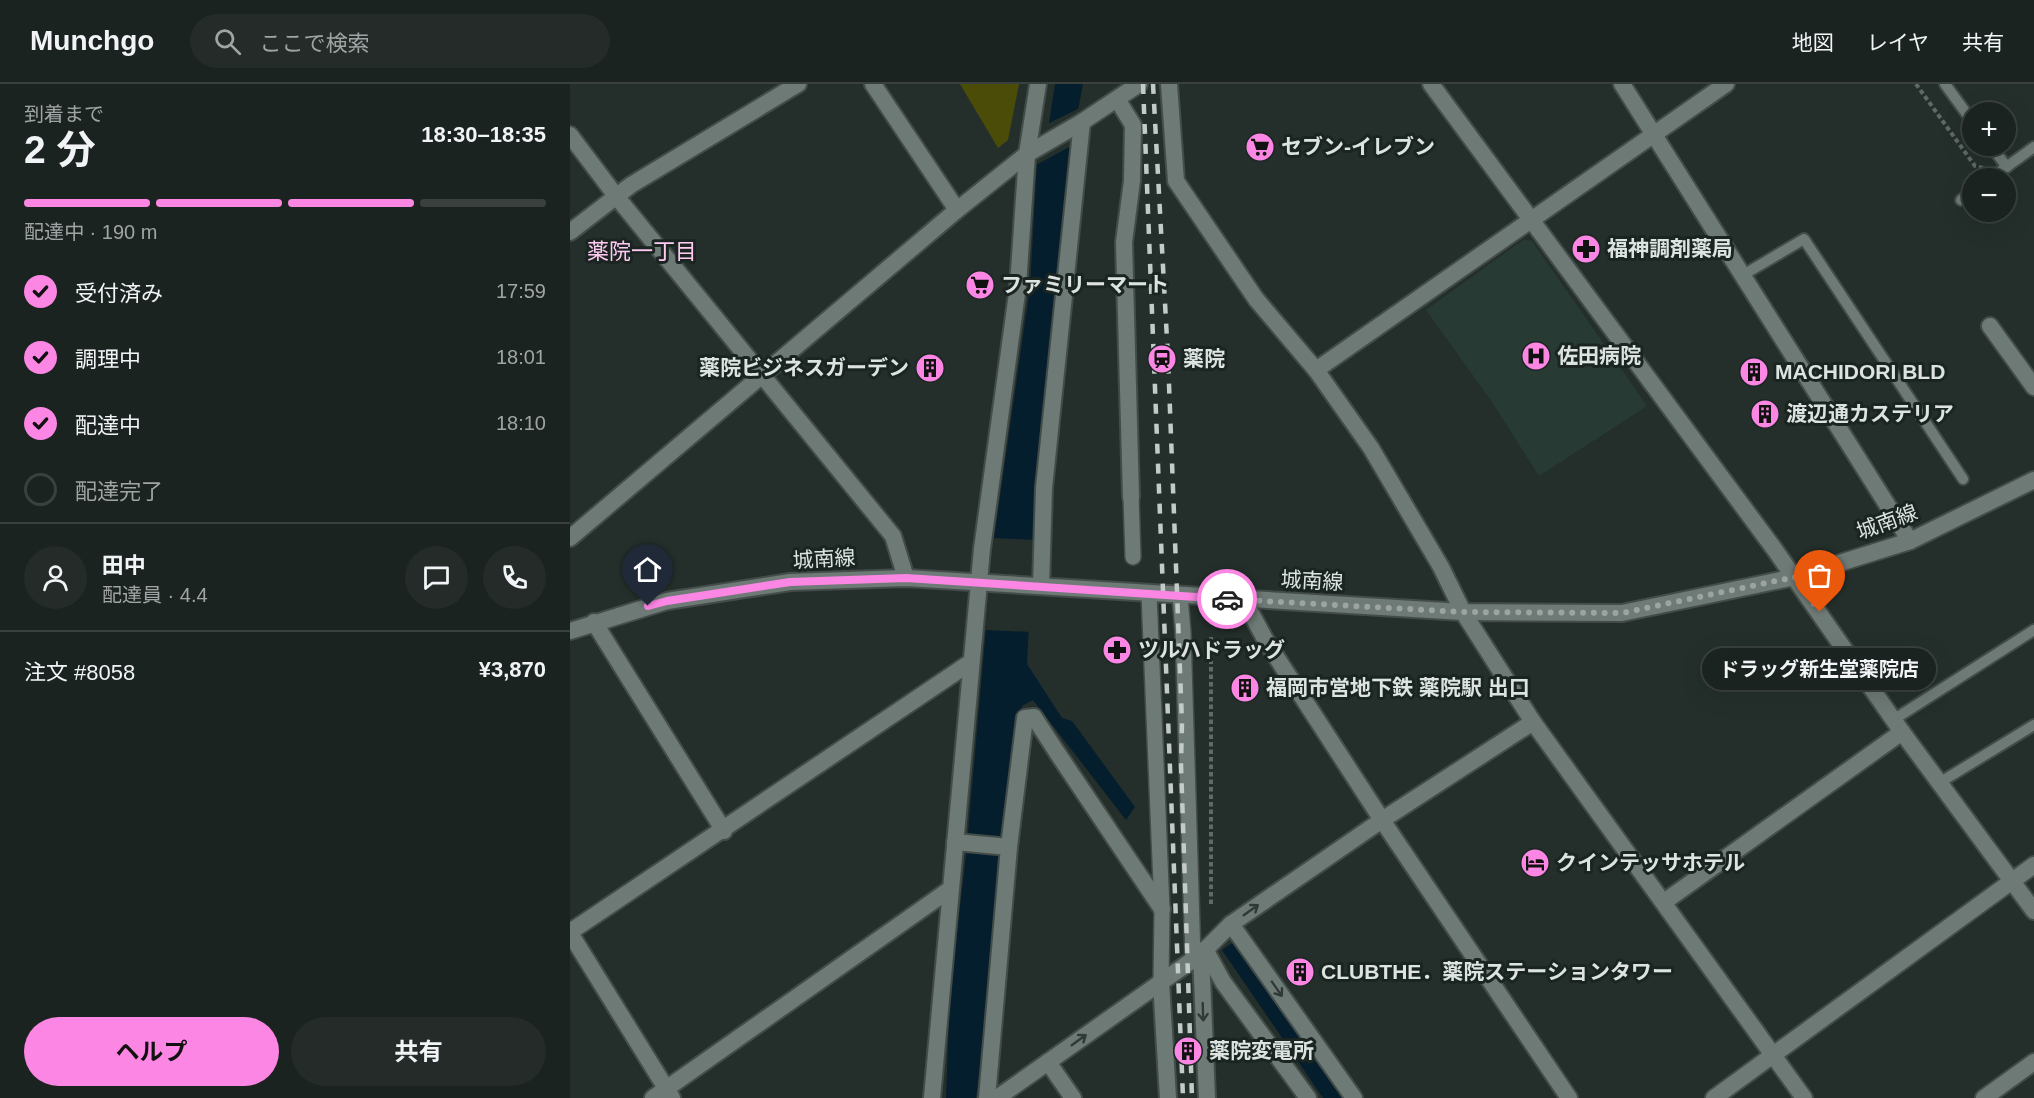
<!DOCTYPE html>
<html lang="ja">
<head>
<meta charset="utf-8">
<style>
	:root { --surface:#1b2320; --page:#242b29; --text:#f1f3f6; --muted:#a0a4a5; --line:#39403e; --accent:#fc86e3 }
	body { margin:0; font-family:Helvetica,"Noto Sans JP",sans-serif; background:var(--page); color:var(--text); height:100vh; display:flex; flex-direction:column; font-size:22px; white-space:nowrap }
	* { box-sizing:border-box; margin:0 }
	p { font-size:20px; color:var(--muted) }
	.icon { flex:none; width:33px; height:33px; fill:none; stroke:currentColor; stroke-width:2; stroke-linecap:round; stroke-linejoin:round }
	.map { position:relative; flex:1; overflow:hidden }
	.side { display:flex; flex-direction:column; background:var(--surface); width:570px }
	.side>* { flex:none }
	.buttons { position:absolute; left:1392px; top:18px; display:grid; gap:12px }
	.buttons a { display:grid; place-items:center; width:54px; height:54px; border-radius:50%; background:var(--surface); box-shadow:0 6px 24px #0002,0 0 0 2px var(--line); font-size:30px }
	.pin { position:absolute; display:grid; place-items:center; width:51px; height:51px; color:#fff; margin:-62px -26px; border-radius:50% 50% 50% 0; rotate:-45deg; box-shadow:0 0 6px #0007 }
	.pin .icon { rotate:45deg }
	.courier { position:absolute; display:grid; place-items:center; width:60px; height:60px; margin:-30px; border:4px solid #fc86e3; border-radius:50%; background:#fff; color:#222; box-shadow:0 2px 8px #0007 }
	.bubble { position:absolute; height:42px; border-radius:21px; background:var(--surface); box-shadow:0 6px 24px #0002,0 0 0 2px var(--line); font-size:20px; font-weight:700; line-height:42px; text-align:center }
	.headline em { font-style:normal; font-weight:700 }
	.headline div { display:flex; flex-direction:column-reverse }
	.headline { display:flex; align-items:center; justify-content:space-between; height:102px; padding:0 24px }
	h1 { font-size:39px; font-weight:700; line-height:45px }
	.bar { display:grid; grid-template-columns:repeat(4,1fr); gap:9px 6px; align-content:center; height:72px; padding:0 24px }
	.bar i { height:8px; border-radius:4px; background:var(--line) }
	.bar .current { background:var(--accent) }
	.bar p { grid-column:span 4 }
	.line { display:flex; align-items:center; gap:15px; padding:0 24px; border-top:2px solid var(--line) }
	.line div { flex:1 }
	.round { display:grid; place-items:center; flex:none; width:63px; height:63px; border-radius:32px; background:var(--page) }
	ol { padding:0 24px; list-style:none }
	li { display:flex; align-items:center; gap:18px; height:66px }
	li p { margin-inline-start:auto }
	li .icon { padding:6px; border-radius:50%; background:var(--accent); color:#111; stroke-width:4 }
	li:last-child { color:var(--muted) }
	li i { width:33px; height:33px; border:3px solid var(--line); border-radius:50% }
	.primary-button { display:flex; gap:12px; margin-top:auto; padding:12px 24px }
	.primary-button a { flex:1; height:69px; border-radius:36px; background:var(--accent); color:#111; font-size:24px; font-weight:700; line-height:69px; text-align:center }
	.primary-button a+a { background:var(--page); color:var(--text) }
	header { display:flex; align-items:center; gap:36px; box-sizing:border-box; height:84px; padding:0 30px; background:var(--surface); border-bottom:2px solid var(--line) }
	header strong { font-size:28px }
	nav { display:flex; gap:33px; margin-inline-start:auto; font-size:21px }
	.search { width:420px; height:54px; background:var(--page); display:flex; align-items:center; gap:15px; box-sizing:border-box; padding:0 21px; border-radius:33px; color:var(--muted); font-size:22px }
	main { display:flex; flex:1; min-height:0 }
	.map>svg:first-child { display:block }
	.built { fill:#273a34 }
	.green { fill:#4c4c09 }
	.water { fill:#041e2d }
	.pier { fill:#242f2b }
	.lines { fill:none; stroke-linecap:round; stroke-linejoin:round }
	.service-casing { stroke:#434c49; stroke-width:14 }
	.pedestrian-casing { stroke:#434c49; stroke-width:18 }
	.minor-casing { stroke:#434c49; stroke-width:20 }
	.tertiary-casing { stroke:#434c49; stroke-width:20 }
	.path { stroke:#5f6965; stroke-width:4; stroke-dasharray:4.5 3; stroke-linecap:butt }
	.service { stroke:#6e7a76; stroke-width:10 }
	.pedestrian { stroke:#6e7a76; stroke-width:15 }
	.minor { stroke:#6e7a76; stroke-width:16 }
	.tertiary { stroke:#6e7a76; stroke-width:16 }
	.rail { stroke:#c3cbc8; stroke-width:4.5; stroke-dasharray:10 10; stroke-linecap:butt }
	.oneway { stroke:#2f3a37 }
	.done { stroke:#9ca4a1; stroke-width:6; stroke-dasharray:0 10.8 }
	.route { stroke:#fc86e3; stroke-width:8 }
	.labels { text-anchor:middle; stroke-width:6; stroke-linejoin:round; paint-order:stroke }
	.poi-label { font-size:21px; font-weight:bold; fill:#dce3e0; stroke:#1a2522; text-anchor:start }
	.street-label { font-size:21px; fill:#dce3e0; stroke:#1a2522 }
	.neighbourhood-label { font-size:22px; fill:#ffc9f1; stroke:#1a2522 }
</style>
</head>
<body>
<header>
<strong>Munchgo</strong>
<div class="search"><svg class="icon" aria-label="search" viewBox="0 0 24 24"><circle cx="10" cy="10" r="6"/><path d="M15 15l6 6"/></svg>ここで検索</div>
<nav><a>地図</a><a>レイヤ</a><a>共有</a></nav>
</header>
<main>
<section class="side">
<div class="headline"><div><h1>2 分</h1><p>到着まで</p></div><em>18:30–18:35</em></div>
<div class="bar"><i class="current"></i><i class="current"></i><i class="current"></i><i></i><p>配達中 · 190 m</p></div>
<ol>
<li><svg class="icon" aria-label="check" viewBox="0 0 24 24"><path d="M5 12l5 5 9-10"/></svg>受付済み<p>17:59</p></li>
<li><svg class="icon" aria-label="check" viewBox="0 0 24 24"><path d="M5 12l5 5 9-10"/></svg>調理中<p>18:01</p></li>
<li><svg class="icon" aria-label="check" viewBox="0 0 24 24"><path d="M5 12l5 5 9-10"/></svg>配達中<p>18:10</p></li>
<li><i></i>配達完了</li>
</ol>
<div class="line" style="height:108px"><a class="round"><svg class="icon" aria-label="person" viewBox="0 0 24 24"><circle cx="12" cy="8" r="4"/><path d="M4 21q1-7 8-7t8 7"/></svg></a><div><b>田中</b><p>配達員 · 4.4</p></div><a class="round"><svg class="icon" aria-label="chat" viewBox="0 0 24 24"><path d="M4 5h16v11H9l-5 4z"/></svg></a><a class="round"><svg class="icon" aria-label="phone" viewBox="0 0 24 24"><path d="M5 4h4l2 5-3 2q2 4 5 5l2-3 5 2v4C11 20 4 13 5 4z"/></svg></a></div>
<div class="line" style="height:78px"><div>注文 #8058</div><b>¥3,870</b></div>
<div class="primary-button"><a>ヘルプ</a><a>共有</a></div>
</section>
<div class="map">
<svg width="1464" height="1014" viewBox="0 0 1464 1014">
	<rect width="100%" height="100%" fill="#242f2b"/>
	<!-- built -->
	<polygon class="built" points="953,156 962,157 1077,322 969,392 922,318 856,226"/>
	<!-- green -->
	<polygon class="green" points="390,0 449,0 438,56 428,64"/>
	<!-- water -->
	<g class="water">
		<polygon points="485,0 513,0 502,58 466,401 457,580 492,634 502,637 565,723 556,736 463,616 452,622 428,774 419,914 406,1014 376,1014 380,910 396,771 424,454 460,203 467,78 479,39"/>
		<polygon points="667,856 775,1014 753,1014 652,866"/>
	</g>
	<!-- pier -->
	<g class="pier">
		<polygon points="512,23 505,60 466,81 475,41"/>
		<polygon points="423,454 466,456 461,548 415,546"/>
	</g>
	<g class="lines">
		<!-- service casing -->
		<g class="service-casing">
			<g id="service">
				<polyline points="1375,0 1402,37"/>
				<polyline points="1421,62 1437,83"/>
				<polyline points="1421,94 1464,63"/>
				<polyline points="1391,116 1402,108"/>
				<polyline points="1173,191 1234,155 1393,395"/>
				<polyline points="1323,636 1464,546"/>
				<polyline points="1369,699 1464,641"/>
			</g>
		</g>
		<!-- pedestrian casing -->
		<g class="pedestrian-casing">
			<g id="pedestrian">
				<polyline points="561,413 563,473"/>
				<polyline points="579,510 592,825 591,898"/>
				<polyline points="610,512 613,548 623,874"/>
			</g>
		</g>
		<!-- minor casing -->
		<g class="minor-casing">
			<g id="minor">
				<polyline points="303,0 387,126"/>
				<polyline points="599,0 606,97 686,215 746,286 801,364 871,483 893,528"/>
				<polyline points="861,0 1205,466 1332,648 1464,827"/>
				<polyline points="1052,0 1340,457"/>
				<polyline points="547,15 563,41 562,97 554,158 561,413"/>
				<polyline points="0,51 46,112 323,452 336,494"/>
				<polyline points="0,148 61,101 228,0"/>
				<polyline points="1420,242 1464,303"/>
				<polyline points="746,286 1156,0"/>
				<polyline points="0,454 387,126 457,70 512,38"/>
				<polyline points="471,502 474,404 512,38"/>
				<polyline points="674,516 696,557 812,736 999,1014"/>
				<polyline points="24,538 154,747"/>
				<polyline points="385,758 439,763 455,634 464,633 488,670"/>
				<polyline points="1094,818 1332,648"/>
				<polyline points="0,848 401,578"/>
				<polyline points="0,849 102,1014"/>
				<polyline points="631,870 637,1014"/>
				<polyline points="591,898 598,1014"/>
				<polyline points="478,978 503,1014"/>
				<polyline points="83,1014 379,806"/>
				<polyline points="417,1014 439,763"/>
				<polyline points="427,1014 631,870 661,840 812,736 963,638"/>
				<polyline points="1414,1014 1464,978"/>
			</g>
		</g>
		<!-- tertiary casing -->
		<g class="tertiary-casing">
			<g id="tertiary">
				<polyline points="512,38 569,0"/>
				<polyline points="893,528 963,638 1234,1014"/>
				<polyline points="0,547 97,517 220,498 336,494 893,528 1052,529 1225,493 1340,457 1464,396"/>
				<polyline points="488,670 592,825"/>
				<polyline points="661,840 784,1014"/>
				<polyline points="635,865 653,898 738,1014"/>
				<polyline points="362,1014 412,465 448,202 457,70 468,0"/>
				<polyline points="1144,1014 1464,781"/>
			</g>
		</g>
		<!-- path -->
		<g class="path">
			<polyline points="1346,0 1405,82 1413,84"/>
			<polyline points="641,820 641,550"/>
		</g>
		<!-- service -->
		<use href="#service" class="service"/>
		<!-- pedestrian -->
		<use href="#pedestrian" class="pedestrian"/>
		<!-- minor -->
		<use href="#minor" class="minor"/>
		<!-- tertiary -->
		<use href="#tertiary" class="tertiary"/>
		<!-- rail -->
		<g class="rail">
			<polyline points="573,0 613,1014"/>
			<polyline points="583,0 598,274 612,639 611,680 622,1014"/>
		</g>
	</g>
	<!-- one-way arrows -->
	<defs><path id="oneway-shaft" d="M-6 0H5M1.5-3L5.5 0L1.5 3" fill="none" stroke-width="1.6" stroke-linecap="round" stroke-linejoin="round" transform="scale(1.5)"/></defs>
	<g class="oneway">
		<use href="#oneway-shaft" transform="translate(681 826) rotate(-35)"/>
		<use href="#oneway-shaft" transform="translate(707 905) rotate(55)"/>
		<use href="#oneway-shaft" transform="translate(633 928) rotate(88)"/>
		<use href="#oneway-shaft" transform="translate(509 956) rotate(-36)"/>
	</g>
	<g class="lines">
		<!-- done -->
		<polyline class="done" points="657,515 893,528 1052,529 1225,493 1250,528"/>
		<!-- route -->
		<polyline class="route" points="78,522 97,517 220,498 336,494 657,515"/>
	</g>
	<!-- icons -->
	<defs>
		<g id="supermarket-disc" transform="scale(1.5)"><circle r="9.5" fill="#fc86e3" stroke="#1a2522"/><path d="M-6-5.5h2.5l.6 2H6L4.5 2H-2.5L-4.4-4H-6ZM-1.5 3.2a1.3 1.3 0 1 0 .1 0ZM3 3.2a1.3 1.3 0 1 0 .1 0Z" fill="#111"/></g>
		<g id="pharmacy-disc" transform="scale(1.5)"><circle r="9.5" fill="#fc86e3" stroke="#1a2522"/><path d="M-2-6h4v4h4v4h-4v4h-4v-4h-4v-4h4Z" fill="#111"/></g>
		<g id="hospital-disc" transform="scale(1.5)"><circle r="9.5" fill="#fc86e3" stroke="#1a2522"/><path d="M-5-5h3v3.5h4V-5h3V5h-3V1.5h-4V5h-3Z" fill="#111"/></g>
		<g id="station-disc" transform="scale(1.5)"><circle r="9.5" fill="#fc86e3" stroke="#1a2522"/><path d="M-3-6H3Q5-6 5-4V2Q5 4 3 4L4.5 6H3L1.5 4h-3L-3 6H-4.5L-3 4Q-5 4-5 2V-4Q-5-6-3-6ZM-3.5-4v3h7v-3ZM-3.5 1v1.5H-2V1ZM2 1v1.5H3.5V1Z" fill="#111"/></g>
		<g id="building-disc" transform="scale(1.5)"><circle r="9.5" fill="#fc86e3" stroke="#1a2522"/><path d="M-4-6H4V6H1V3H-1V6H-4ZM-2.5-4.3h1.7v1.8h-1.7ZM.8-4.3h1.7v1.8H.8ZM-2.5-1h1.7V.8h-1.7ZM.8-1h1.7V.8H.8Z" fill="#111"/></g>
		<g id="hotel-disc" transform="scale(1.5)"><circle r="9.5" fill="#fc86e3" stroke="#1a2522"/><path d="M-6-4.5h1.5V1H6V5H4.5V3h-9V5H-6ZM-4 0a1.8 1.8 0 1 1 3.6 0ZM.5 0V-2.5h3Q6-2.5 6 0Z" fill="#111"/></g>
	</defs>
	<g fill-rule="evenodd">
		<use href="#supermarket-disc" x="690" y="63"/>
		<use href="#pharmacy-disc" x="1016" y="165"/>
		<use href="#supermarket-disc" x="410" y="201"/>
		<use href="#hospital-disc" x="966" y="272"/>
		<use href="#station-disc" x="592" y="275"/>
		<use href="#building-disc" x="360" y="284"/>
		<use href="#building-disc" x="1184" y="288"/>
		<use href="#building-disc" x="1195" y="330"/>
		<use href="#pharmacy-disc" x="547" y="566"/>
		<use href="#building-disc" x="675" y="604"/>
		<use href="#hotel-disc" x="965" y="779"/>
		<use href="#building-disc" x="730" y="888"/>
		<use href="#building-disc" x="618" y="967"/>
	</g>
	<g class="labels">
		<!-- poi labels -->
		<g class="poi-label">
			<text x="711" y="70">セブン-イレブン</text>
			<text x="1037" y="172">福神調剤薬局</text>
			<text x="431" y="208">ファミリーマート</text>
			<text x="987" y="279">佐田病院</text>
			<text x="613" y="282">薬院</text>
			<text x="339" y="291" text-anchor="end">薬院ビジネスガーデン</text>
			<text x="1205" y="295">MACHIDORI BLD</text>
			<text x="1216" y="337">渡辺通カステリア</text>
			<text x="568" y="573">ツルハドラッグ</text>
			<text x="696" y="611">福岡市営地下鉄 薬院駅 出口</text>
			<text x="986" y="786">クインテッサホテル</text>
			<text x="751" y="895">CLUBTHE．薬院ステーションタワー</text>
			<text x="639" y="974">薬院変電所</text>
		</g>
		<!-- street labels -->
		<g class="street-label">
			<text transform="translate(1317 438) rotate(-20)" y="7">城南線</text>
			<text transform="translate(254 475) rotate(-3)" y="7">城南線</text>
			<text transform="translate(742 497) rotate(3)" y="7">城南線</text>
		</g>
		<!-- neighbourhood labels -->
		<g class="neighbourhood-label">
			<text x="72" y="175">薬院一丁目</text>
		</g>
	</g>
</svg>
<div class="buttons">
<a>+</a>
<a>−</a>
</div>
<div class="pin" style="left:1250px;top:528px;background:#ea580c"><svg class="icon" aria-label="bag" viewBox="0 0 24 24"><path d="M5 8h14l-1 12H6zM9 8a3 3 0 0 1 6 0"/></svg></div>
<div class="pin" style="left:78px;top:522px;background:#1f2937"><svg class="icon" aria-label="home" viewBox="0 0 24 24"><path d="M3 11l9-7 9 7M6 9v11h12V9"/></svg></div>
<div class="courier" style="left:657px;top:515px"><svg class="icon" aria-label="car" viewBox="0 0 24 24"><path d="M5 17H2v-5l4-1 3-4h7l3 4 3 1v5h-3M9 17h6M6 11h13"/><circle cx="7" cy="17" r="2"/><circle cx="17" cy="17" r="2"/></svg></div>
<div class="bubble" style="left:1132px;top:564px;width:234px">ドラッグ新生堂薬院店</div>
</div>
</main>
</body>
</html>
